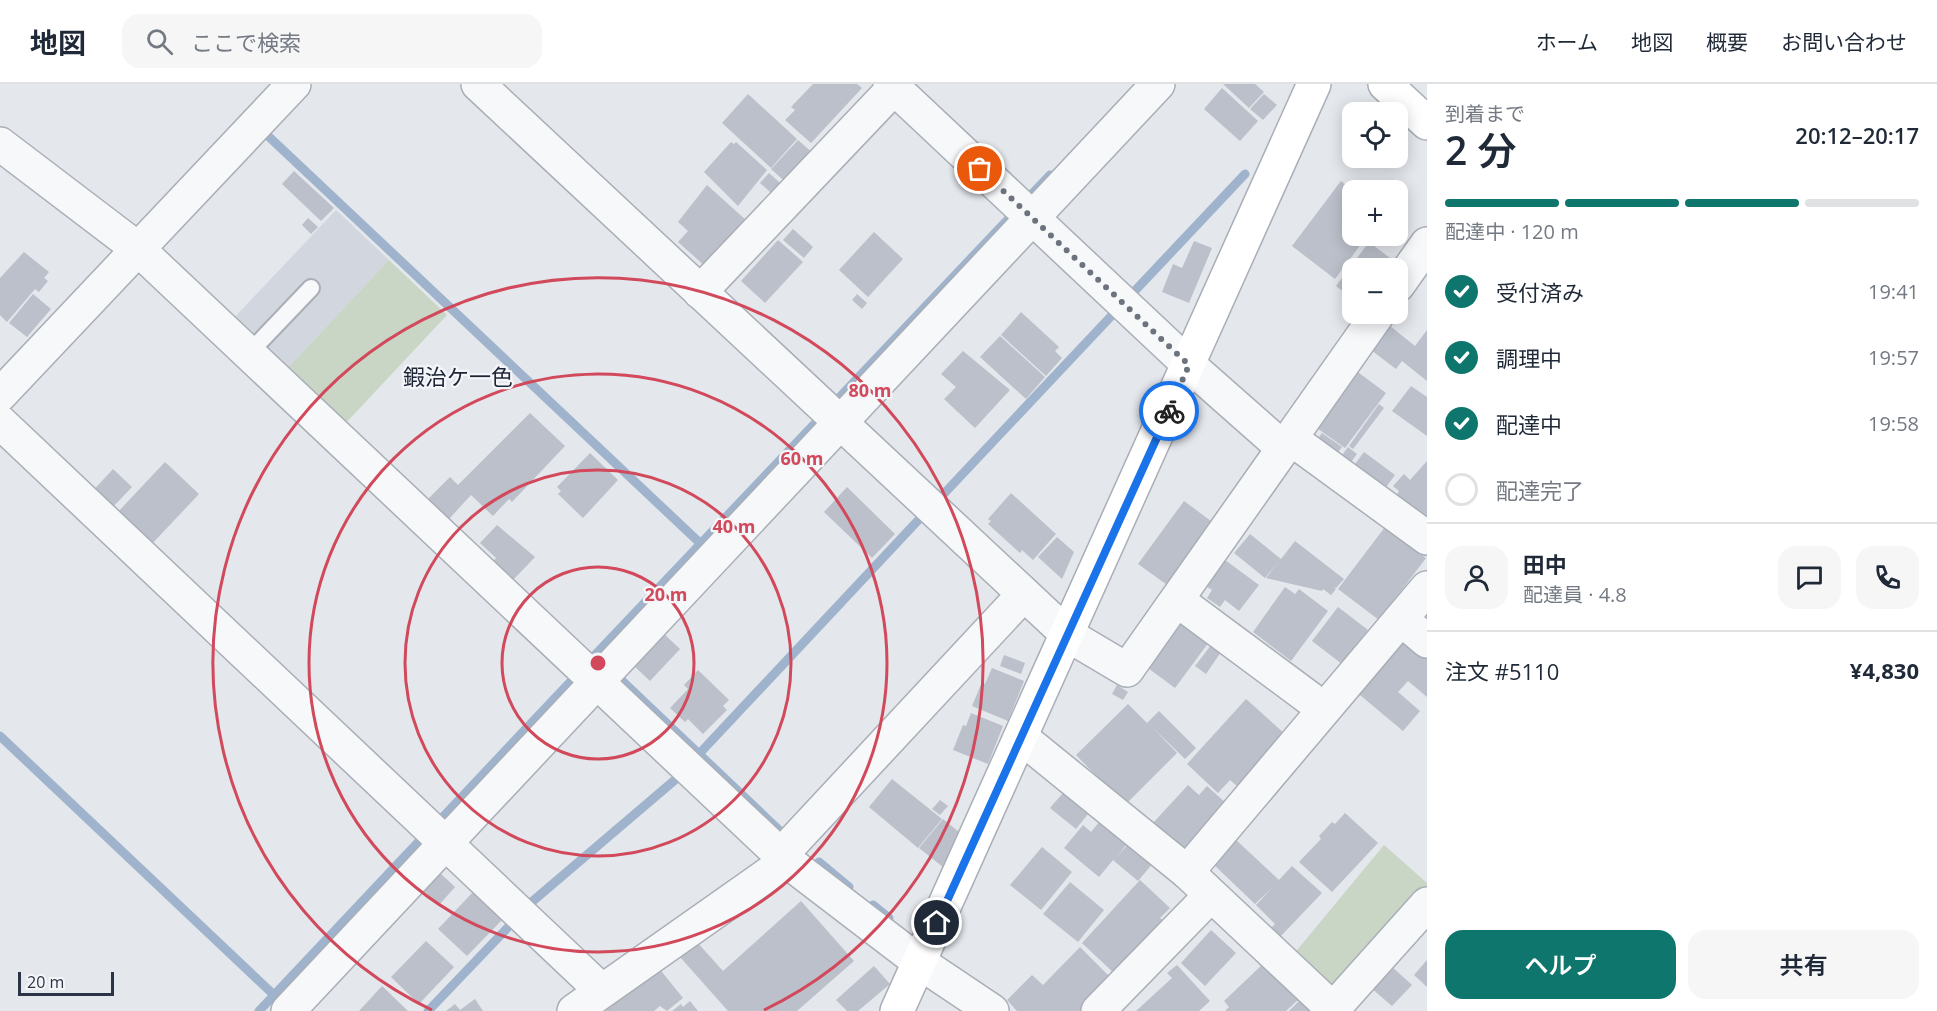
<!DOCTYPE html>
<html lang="ja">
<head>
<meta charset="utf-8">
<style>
	:root { --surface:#fff; --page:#f6f6f7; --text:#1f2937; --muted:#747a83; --line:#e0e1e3; --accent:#0f766e }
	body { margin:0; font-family:"Open Sans","Noto Sans JP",sans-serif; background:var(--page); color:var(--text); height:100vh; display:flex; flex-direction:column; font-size:22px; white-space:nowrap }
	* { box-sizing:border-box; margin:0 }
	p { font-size:20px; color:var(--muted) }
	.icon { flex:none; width:33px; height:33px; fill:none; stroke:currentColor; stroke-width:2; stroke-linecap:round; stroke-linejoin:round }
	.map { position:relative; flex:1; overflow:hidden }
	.side { display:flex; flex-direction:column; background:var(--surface); width:510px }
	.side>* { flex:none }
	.fabs { position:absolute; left:1342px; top:18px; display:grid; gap:12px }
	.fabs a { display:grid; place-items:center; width:66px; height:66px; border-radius:12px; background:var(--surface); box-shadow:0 3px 15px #0003; font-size:30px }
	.scale { position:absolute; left:18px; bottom:15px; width:96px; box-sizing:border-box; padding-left:6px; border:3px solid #2b3445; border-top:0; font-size:16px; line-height:21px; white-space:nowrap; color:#2b3445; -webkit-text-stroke:4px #f4f6f9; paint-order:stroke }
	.pin { position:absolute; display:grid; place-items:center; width:51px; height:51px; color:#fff; margin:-26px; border:3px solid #fff; border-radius:50%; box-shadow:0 2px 6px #0007 }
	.courier { position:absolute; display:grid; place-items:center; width:60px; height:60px; margin:-30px; border:4px solid #1a73e8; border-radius:50%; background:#fff; color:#222; box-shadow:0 2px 8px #0007 }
	.headline em { font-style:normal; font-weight:600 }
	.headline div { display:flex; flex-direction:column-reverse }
	.headline { display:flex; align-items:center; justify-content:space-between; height:102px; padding:0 18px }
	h1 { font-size:39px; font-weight:600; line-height:45px }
	.bar { display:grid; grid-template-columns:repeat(4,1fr); gap:9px 6px; align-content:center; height:72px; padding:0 18px }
	.bar i { height:8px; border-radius:4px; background:var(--line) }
	.bar .current { background:var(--accent) }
	.bar p { grid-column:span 4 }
	.line { display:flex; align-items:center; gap:15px; padding:0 18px; border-top:2px solid var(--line) }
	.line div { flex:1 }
	.round { display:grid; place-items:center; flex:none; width:63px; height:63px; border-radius:18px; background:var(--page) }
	ol { padding:0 18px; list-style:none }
	li { display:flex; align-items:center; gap:18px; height:66px }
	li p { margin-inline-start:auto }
	li .icon { padding:6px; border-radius:50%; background:var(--accent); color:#fff; stroke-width:4 }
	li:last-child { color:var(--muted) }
	li i { width:33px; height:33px; border:3px solid var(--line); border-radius:50% }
	.primary-button { display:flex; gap:12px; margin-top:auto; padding:12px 18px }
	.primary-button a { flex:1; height:69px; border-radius:18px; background:var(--accent); color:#fff; font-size:24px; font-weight:600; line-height:69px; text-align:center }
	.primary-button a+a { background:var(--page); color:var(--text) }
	header { display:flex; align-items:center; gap:36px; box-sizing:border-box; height:84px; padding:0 30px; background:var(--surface); border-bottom:2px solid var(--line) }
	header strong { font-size:28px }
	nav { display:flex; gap:33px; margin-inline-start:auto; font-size:21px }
	.search { width:420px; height:54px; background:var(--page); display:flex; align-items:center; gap:15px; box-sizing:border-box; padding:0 21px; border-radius:18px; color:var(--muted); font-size:22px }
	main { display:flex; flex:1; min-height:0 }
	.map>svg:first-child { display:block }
	.built { fill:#d2d6de }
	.green { fill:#c9d6c5 }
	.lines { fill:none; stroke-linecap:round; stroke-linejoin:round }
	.stream { stroke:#9fb4cc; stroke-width:9 }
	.building { fill:#bbc0ca }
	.lane-casing { stroke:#a9aeb7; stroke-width:20 }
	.street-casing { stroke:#a9aeb7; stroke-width:36 }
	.secondary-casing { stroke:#a9aeb7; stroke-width:36 }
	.lane { stroke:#f7f8fa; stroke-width:16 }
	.street { stroke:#f7f8fa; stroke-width:33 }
	.secondary { stroke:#fff; stroke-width:33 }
	.done { stroke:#6c737f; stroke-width:6; stroke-dasharray:0 10.8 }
	.route { stroke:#1a73e8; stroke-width:8 }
	.ring { fill:none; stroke:#d1495b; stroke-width:3 }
	.labels { text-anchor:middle; stroke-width:4.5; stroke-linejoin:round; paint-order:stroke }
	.quarter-label { font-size:22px; fill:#1d2536; stroke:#f4f6f9 }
	.centre { fill:#d1495b; stroke:#f4f6f9; stroke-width:3 }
	.ring-label { font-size:18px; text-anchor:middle; font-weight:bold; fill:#d1495b; stroke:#f4f6f9; stroke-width:4.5; stroke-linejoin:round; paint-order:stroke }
</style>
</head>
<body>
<header>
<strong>地図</strong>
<div class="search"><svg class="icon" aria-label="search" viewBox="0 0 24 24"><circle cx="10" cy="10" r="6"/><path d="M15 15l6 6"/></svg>ここで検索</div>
<nav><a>ホーム</a><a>地図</a><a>概要</a><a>お問い合わせ</a></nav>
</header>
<main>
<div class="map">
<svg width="1427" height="927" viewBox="0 0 1427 927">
	<rect width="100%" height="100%" fill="#e4e7ec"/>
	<!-- built -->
	<polygon class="built" points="336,126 389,176 285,287 231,237"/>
	<!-- green -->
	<g class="green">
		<polygon points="389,176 447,231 343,342 285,287"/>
		<polygon points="1384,761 1427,799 1427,805 1334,909 1293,871"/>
	</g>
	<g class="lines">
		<!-- stream -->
		<g class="stream">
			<polyline points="266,50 701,460"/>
			<polyline points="1027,115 1050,91"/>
			<polyline points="1130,212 1245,90"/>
			<polyline points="835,318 1013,130"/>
			<polyline points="938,416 1116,227"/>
			<polyline points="594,572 821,333"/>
			<polyline points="616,591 780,747"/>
			<polyline points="0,652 274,911"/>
			<polyline points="699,670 924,430"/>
			<polyline points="440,736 572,596"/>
			<polyline points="819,778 849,803"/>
			<polyline points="873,821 889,834"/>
			<polyline points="527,822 676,695"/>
			<polyline points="259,927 423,753"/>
			<polyline points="428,927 513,838"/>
		</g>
	</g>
	<!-- building -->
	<g class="building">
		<polygon points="813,0 857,0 862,4 811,59 785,36 795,26 791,23"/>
		<polygon points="1223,0 1255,0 1264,8 1249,24"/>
		<polygon points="1222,4 1258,37 1240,57 1204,25"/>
		<polygon points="748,10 797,55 771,84 722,39"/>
		<polygon points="1264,10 1277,21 1263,36 1250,25"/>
		<polygon points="798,56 817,73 790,102 771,85"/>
		<polygon points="731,58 734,60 736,58 767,86 738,122 704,88"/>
		<polygon points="294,87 334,124 321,137 282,100"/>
		<polygon points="769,89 787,105 778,115 760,99"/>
		<polygon points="1341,97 1353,107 1353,152 1367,152 1335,195 1292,162"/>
		<polygon points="707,101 747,137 706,183 678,158 688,147 678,138"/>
		<polygon points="308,134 318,143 311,150 302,141"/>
		<polygon points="793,145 813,163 804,174 783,156"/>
		<polygon points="874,148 903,175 868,213 839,186"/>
		<polygon points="778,156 803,178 765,219 741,197"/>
		<polygon points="1194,157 1212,164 1189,219 1162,208 1173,180 1182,184"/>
		<polygon points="1369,158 1398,180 1395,184 1353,184 1353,215 1336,202"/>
		<polygon points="24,168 49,188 44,194 48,197 39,208 35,205 7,238 0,231 0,194"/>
		<polygon points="33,210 51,225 27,253 9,239"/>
		<polygon points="857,210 867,219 862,225 852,216"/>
		<polygon points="1021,228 1059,263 1055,267 1062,274 1046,292 1001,251"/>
		<polygon points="1390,242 1415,262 1427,246 1427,297 1402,277 1396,285 1371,266"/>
		<polygon points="1000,252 1045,293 1026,315 980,273"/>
		<polygon points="963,267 1010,306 975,344 944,315 956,303 941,290"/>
		<polygon points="1355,286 1386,309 1345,364 1314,342"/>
		<polygon points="1411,302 1427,313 1427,352 1392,327"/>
		<polygon points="1379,320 1384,324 1353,365 1349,362"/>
		<polygon points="530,329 565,362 512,418 509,415 493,432 471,411 449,435 428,415 450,393 458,401"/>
		<polygon points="1322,349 1342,363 1331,377 1312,363"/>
		<polygon points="1348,363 1357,370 1346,385 1337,378"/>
		<polygon points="1364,368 1395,391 1381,410 1349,388"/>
		<polygon points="590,369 618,396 583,434 558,410 561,407 557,403"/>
		<polygon points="1427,377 1427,442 1396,412 1399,407 1393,402 1404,390 1410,396"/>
		<polygon points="165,378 199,410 150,462 116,430"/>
		<polygon points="113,385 132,403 109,427 90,410"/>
		<polygon points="847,403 895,450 872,474 824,428"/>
		<polygon points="1011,409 1056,450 1033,476 1022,466 1020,469 988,440 991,437 988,435"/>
		<polygon points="1184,417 1215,440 1170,503 1138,480"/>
		<polygon points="497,441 535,473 513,496 493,478 496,474 480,459"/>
		<polygon points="1385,443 1426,474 1379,536 1338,505"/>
		<polygon points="1250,450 1281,475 1295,457 1344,495 1336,504 1333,502 1336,505 1331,511 1323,505 1322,507 1266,494 1279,477 1265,494 1234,469"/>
		<polygon points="1057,453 1074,468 1062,495 1038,473"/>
		<polygon points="1225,476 1259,501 1239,527 1225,516 1220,523 1207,514 1212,506 1206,502"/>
		<polygon points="1285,503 1295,510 1299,505 1328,527 1291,577 1253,548"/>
		<polygon points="1338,523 1368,546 1342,580 1312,557"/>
		<polygon points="1182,538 1209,558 1175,604 1148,584"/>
		<polygon points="663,549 680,565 650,597 633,581"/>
		<polygon points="1406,555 1427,573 1427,613 1408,597 1398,608 1420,627 1403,647 1354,606"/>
		<polygon points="1211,561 1221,568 1206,590 1195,582"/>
		<polygon points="1004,571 1025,579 1021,590 1000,582"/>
		<polygon points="992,584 1024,597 1008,637 972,622 982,598 985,600"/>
		<polygon points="698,586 729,616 723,622 727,626 703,650 688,635 685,638 670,624 688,605 684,601"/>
		<polygon points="1117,601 1128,608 1123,616 1112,610"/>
		<polygon points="1246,615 1285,650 1237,702 1230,696 1218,709 1187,680"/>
		<polygon points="1128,620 1147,639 1159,627 1196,664 1185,675 1152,643 1177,669 1125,721 1076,671"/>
		<polygon points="971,629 1003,642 988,680 953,666 963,641 966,642"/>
		<polygon points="892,695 942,735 918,764 869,723"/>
		<polygon points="1188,701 1199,711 1207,702 1227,720 1184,767 1153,739"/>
		<polygon points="1063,709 1088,730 1076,745 1050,724"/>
		<polygon points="940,716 948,722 940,731 932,725"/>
		<polygon points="1345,729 1378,759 1332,808 1299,778 1321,755 1319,752 1332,738 1335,740"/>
		<polygon points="943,735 959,748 943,783 919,764"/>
		<polygon points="1100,737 1127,760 1115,775 1129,759 1153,779 1138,797 1113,776 1099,793 1064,764 1083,741 1091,748"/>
		<polygon points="1234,754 1279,796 1292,782 1322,809 1280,853 1271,844 1275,840 1256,821 1274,802 1255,820 1211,778"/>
		<polygon points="1042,763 1072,788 1041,826 1010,801"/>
		<polygon points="439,788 455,803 439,821 422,805"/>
		<polygon points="1140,796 1170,824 1160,834 1166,839 1117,892 1082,859"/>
		<polygon points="1070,798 1104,826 1078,858 1043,830"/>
		<polygon points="473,808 502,836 467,872 438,845"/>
		<polygon points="801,817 854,877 797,927 728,927 680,873 697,858 723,887"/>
		<polygon points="1211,846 1236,869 1205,902 1181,879"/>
		<polygon points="426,857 454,883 419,920 391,893"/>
		<polygon points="1080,863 1114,897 1084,927 1017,927 1007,916 1032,891 1043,901"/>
		<polygon points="1427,876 1427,903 1414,891"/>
		<polygon points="1264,879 1299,915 1286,927 1225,927 1229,923 1224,917"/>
		<polygon points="1177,881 1210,917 1199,927 1136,927 1172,894 1167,889"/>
		<polygon points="1390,881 1412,901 1392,922 1370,903"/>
		<polygon points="874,882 890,900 858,927 847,927 836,916"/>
		<polygon points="658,883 683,914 667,927 660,922 654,927 607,927 606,925"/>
		<polygon points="382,902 408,927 359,927"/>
		<polygon points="475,915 483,927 446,927 455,920 460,926"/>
		<polygon points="1300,916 1310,927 1289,927"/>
		<polygon points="690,917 698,927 672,927 681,920 683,923"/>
	</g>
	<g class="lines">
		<!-- lane casing -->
		<g class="lane-casing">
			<polyline id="lane" points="248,270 311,204"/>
		</g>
		<!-- street casing -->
		<g class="street-casing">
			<g id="street">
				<polyline points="478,0 1068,551 1127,586 1378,230"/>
				<polyline points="890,0 1189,281 1283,364"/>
				<polyline points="0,60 138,165 787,777 919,878 992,927"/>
				<polyline points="1398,201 1427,160"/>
				<polyline points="700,208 894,4"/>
				<polyline points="0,311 294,0"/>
				<polyline points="0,338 602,907"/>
				<polyline points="1290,354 1427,454"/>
				<polyline points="1177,516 1324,625"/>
				<polyline points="1401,535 1427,557"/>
				<polyline points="1022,654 1187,788 1335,927"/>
				<polyline points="780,772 1024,510"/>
				<polyline points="1187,788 1427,504"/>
				<polyline points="1333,925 1427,820"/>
				<polyline points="288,927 1158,0"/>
				<polyline points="574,927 787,777"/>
				<polyline points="1098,927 1211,811"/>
			</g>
		</g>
		<!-- secondary casing -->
		<g class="secondary-casing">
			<g id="secondary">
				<polyline points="1385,0 1427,39"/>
				<polyline points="897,927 1314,0"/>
			</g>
		</g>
		<!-- lane -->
		<use href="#lane" class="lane"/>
		<!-- street -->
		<use href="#street" class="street"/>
		<!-- secondary -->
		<use href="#secondary" class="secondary"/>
	</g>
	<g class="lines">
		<!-- done -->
		<polyline class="done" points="980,85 1189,281 1169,327"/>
		<!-- route -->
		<polyline class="route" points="937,839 1169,327"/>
	</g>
	<!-- distance rings -->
	<g class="ring">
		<circle cx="598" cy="579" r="96"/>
		<circle cx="598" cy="579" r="193"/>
		<circle cx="598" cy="579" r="289"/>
		<path d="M432 926A385 385 0 1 1 764 926"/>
	</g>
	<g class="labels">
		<!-- quarter labels -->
		<g class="quarter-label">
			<text x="458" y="301">鍜治ケ一色</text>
		</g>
	</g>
	<circle cx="598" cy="579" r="9" class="centre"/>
	<g class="ring-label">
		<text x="870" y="313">80 m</text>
		<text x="802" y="381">60 m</text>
		<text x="734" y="449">40 m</text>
		<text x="666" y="517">20 m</text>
	</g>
</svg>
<div class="fabs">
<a><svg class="icon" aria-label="locate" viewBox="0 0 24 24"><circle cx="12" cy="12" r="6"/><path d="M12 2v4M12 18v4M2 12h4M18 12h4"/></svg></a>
<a>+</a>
<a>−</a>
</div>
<div class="scale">20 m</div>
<div class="pin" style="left:980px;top:85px;background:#ea580c"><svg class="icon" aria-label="bag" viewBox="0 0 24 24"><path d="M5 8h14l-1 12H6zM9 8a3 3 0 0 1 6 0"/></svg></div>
<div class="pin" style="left:937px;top:839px;background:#1f2937"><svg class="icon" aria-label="home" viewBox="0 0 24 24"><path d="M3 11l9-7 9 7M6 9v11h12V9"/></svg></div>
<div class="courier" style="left:1169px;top:327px"><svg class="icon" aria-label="bike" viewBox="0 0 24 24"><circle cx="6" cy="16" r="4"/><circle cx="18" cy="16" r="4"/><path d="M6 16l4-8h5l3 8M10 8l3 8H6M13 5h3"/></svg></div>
</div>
<section class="side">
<div class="headline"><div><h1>2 分</h1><p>到着まで</p></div><em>20:12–20:17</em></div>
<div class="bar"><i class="current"></i><i class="current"></i><i class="current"></i><i></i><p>配達中 · 120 m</p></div>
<ol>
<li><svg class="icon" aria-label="check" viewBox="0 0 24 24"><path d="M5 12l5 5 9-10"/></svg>受付済み<p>19:41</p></li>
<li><svg class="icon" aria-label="check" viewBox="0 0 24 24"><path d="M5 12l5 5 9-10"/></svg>調理中<p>19:57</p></li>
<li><svg class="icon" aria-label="check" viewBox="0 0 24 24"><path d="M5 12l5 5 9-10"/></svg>配達中<p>19:58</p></li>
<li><i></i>配達完了</li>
</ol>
<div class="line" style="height:108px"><a class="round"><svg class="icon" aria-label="person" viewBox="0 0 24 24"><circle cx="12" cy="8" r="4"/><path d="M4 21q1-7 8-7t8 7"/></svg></a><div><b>田中</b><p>配達員 · 4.8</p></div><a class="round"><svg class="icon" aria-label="chat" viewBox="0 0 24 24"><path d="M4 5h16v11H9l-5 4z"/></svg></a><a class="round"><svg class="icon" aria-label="phone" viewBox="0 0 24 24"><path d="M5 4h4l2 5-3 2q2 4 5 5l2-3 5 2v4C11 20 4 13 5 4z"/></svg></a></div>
<div class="line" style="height:78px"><div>注文 #5110</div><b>¥4,830</b></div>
<div class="primary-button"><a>ヘルプ</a><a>共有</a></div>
</section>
</main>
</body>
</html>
